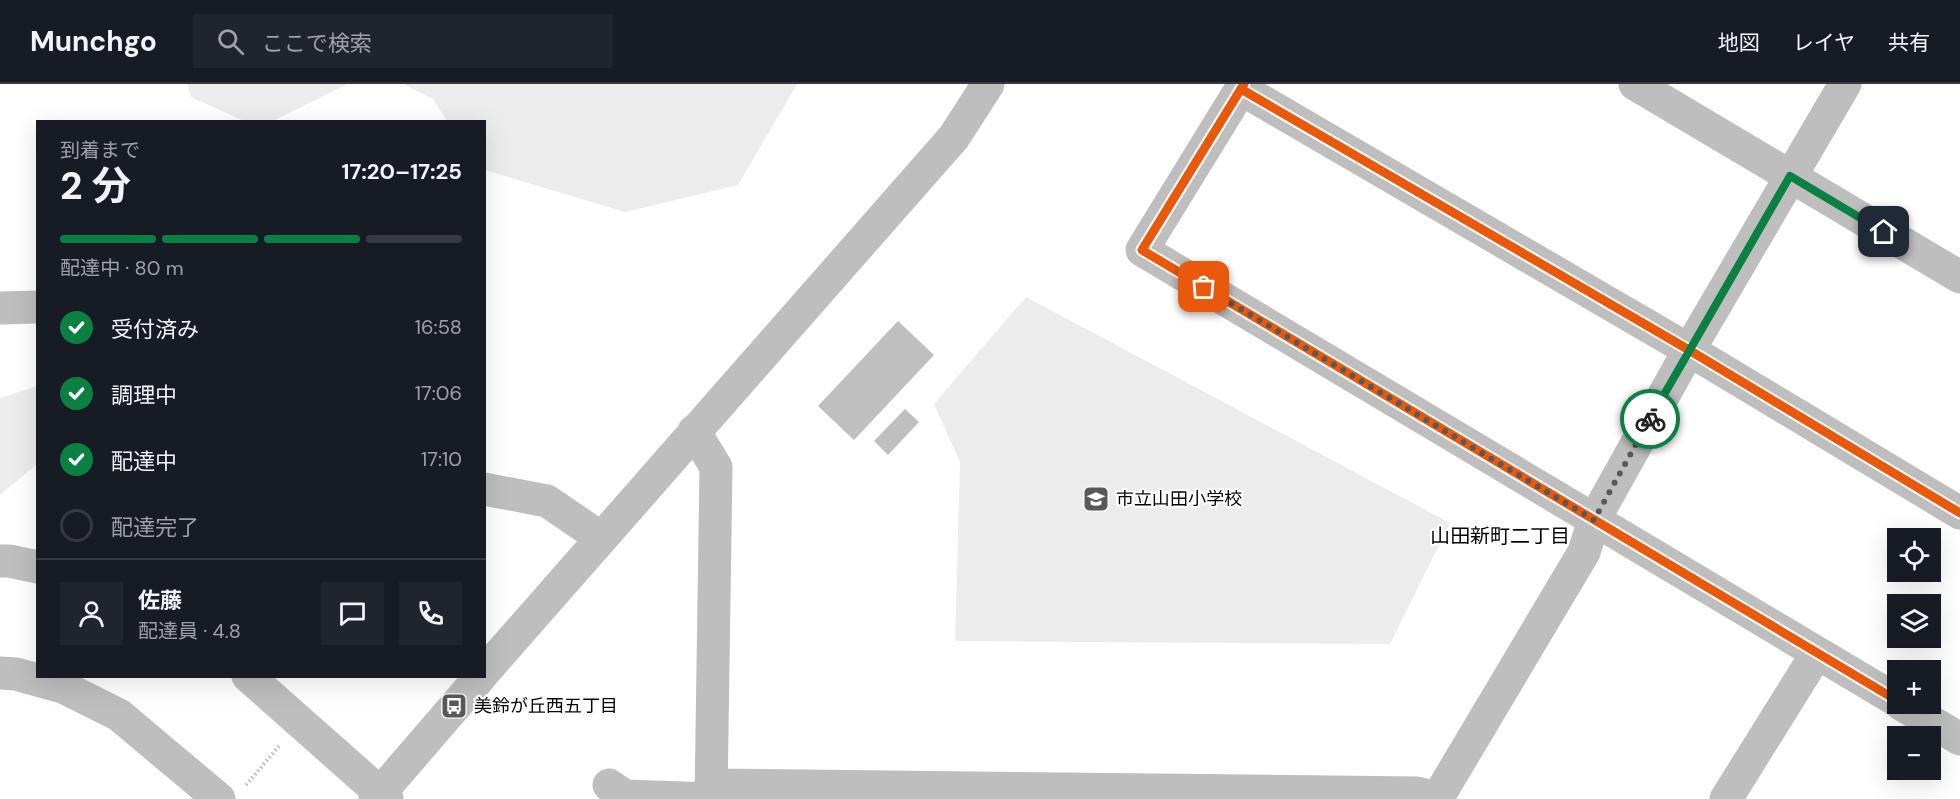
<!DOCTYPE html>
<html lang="ja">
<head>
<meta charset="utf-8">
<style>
	:root { --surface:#171b24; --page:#20242c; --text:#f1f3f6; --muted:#9ea1a6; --line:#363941; --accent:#0b8043 }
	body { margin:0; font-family:"DM Sans","Noto Sans JP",sans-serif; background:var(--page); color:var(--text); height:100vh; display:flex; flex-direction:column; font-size:22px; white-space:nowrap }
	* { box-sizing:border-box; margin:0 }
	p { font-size:20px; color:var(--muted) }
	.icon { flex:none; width:33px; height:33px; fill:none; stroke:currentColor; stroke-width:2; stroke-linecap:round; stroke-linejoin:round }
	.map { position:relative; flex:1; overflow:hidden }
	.side { position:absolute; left:36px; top:36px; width:450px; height:558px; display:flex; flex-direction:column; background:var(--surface); border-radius:0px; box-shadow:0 6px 24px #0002 }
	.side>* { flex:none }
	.fabs { position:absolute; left:1887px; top:444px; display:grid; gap:12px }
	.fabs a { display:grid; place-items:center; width:54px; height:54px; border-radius:0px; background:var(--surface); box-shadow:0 6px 24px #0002; font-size:30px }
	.pin { position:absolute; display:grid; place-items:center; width:51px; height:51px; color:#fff; margin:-26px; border-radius:12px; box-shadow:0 3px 9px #0006 }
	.courier { position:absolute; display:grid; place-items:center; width:60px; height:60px; margin:-30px; border:4px solid #0b8043; border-radius:50%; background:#fff; color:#222; box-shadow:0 2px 8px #0007 }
	.head em { font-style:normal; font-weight:700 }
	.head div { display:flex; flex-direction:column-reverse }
	.head { display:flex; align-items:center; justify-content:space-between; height:102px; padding:0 24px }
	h1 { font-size:39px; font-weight:700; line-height:45px }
	.bar { display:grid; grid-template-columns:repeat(4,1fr); gap:9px 6px; align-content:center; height:72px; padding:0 24px }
	.bar i { height:8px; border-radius:4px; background:var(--line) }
	.bar .on { background:var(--accent) }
	.bar p { grid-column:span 4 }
	.line { display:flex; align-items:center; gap:15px; padding:0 24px; border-top:2px solid var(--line) }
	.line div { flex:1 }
	.round { display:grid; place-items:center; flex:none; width:63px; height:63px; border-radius:0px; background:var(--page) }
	ol { padding:0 24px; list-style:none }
	li { display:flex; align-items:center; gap:18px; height:66px }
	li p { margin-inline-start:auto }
	li .icon { padding:6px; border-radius:50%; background:var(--accent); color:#fff; stroke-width:4 }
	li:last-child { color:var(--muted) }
	li i { width:33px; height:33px; border:3px solid var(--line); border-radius:50% }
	header { display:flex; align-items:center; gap:36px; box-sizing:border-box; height:84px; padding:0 30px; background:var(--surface); border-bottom:2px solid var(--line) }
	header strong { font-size:28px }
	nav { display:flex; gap:33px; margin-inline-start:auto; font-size:21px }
	.search { width:420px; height:54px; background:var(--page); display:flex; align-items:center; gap:15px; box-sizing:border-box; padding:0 21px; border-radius:0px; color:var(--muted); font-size:22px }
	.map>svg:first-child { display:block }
	.green { fill:#ececec }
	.water { fill:#bfbfbf }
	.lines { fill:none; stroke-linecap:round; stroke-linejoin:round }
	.path { stroke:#b9b9b9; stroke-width:4; stroke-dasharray:1.5 3; stroke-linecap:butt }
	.minor { stroke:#bebebe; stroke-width:33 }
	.cycleway-casing { stroke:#fff; stroke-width:13 }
	.cycleway { stroke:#e8590c; stroke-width:9 }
	.done { stroke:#595959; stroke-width:6; stroke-dasharray:0 10.8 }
	.route { stroke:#0b8043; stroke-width:8 }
	.labels { text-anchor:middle; stroke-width:4.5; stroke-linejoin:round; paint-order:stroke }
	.poi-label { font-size:18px; fill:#000; stroke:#fff; text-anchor:start }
	.neighbourhood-label { font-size:20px; fill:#000; stroke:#fff }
</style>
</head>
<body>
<header>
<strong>Munchgo</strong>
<div class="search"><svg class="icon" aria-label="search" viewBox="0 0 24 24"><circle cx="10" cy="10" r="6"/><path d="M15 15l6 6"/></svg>ここで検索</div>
<nav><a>地図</a><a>レイヤ</a><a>共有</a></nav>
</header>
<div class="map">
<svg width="1960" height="715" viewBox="0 0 1960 715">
	<rect width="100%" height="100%" fill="#fff"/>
	<!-- green -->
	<g class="green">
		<polygon points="187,0 347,0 273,37 244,37 191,13"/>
		<polygon points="403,0 797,0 738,101 625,128 485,86 484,38 447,37 433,15"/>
		<polygon points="1026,213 1450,439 1390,560 955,557 960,378 934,320"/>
		<polygon points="37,302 37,380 0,411 0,314"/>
	</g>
	<!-- water -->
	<g class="water">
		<polygon points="898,237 934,271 854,356 818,322"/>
		<polygon points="905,325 919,338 888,371 874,357"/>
	</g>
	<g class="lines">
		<!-- path -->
		<polyline class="path" points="246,701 280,661"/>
		<!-- minor -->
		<g class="minor">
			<polyline points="1244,0 1142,166 1898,617"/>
			<polyline points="1635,0 1960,193"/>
			<polyline points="1241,5 1689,266 1960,429"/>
			<polyline points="0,224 38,223"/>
			<polyline points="694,347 716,383 711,715"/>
			<polyline points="484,405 547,417 601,454"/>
			<polyline points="0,477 9,477 38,483"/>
			<polyline points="484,588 954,53 988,0"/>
			<polyline points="0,589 16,590 63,603 119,631 219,715"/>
			<polyline points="248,592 387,715"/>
			<polyline points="1901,620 1960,655"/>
			<polyline points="609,701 625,712 711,715"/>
			<polyline points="711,701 1417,709 1437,714"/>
			<polyline points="375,715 481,592"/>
			<polyline points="1437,715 1584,468 1594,436 1689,266 1845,0"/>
			<polyline points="1726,715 1817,569"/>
		</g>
		<!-- cycleway casing -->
		<g class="cycleway-casing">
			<g id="cycleway">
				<polyline points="1244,0 1142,166 1898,617"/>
				<polyline points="1241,5 1689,266 1960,429"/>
			</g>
		</g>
		<!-- cycleway -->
		<use href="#cycleway" class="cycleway"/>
	</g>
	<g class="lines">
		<!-- done -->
		<polyline class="done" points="1204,203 1594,436 1650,335"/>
		<!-- route -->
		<polyline class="route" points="1650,335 1790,92 1884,148"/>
	</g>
	<!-- icons -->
	<defs>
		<g id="school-square" transform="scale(1.35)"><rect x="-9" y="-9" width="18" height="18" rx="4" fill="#595959" stroke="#fff"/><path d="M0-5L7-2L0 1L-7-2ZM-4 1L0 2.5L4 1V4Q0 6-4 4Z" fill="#fff"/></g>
		<g id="bus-square" transform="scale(1.35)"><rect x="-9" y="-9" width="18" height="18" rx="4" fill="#595959" stroke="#fff"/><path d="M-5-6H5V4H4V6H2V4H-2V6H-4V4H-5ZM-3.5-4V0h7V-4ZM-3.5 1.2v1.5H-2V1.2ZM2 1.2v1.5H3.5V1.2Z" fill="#fff"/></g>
	</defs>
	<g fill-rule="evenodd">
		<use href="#school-square" x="1096" y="415"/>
		<use href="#bus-square" x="454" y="622"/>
	</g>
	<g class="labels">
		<!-- poi labels -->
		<g class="poi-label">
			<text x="1116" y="421">市立山田小学校</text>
			<text x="474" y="628">美鈴が丘西五丁目</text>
		</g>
		<!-- neighbourhood labels -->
		<g class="neighbourhood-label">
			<text x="1500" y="459">山田新町二丁目</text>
		</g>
	</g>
</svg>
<div class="fabs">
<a><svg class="icon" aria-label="locate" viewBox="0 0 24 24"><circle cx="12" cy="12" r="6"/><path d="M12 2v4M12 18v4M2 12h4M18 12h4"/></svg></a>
<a><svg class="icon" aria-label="layers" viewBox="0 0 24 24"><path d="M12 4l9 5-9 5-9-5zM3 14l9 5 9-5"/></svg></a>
<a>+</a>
<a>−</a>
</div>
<div class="pin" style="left:1204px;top:203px;background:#ea580c"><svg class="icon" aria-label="bag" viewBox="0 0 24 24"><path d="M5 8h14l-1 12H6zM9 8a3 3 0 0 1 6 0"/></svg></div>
<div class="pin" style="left:1884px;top:148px;background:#1f2937"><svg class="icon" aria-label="home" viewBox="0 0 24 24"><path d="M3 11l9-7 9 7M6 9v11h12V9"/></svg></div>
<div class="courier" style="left:1650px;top:335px"><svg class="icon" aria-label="bike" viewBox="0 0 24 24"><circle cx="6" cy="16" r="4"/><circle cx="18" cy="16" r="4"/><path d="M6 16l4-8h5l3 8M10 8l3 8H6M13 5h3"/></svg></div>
<section class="side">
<div class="head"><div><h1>2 分</h1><p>到着まで</p></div><em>17:20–17:25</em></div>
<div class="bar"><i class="on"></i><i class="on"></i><i class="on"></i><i></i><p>配達中 · 80 m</p></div>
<ol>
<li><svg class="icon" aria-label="check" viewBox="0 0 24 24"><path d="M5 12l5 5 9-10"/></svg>受付済み<p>16:58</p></li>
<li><svg class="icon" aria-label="check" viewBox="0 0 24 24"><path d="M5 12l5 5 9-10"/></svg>調理中<p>17:06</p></li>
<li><svg class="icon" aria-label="check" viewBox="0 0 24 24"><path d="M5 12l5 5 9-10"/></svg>配達中<p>17:10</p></li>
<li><i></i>配達完了</li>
</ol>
<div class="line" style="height:108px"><a class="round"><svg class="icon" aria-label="person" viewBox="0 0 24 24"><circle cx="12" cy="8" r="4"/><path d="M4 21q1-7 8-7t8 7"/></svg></a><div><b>佐藤</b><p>配達員 · 4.8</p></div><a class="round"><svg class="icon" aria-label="chat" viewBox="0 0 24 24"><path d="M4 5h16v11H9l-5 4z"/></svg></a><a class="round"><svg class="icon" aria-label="phone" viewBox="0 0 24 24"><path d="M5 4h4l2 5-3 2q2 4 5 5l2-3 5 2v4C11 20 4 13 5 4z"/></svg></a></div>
</section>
</div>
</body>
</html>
